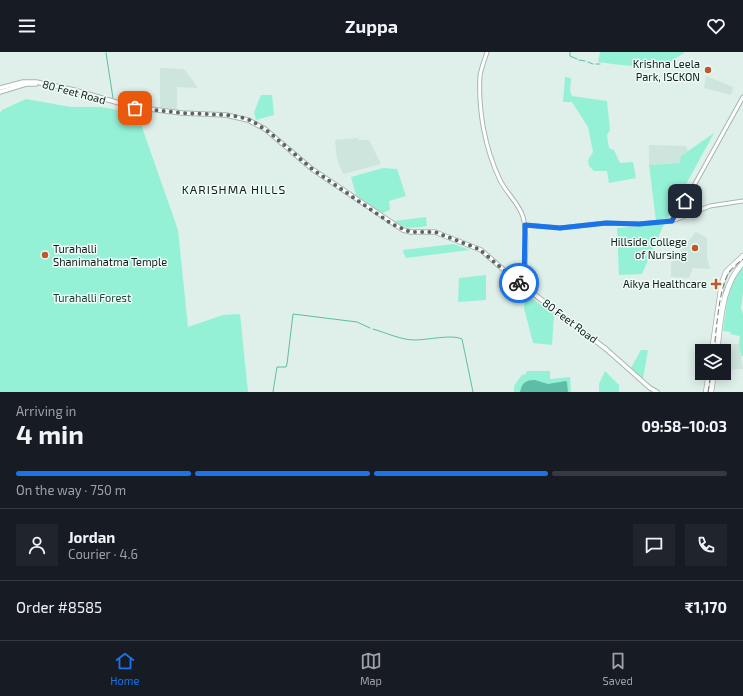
<!DOCTYPE html>
<html lang="en">
<head>
<meta charset="utf-8">
<style>
	:root { --surface:#171b24; --page:#20242c; --text:#f1f3f6; --muted:#9ea1a6; --line:#363941; --accent:#1a73e8 }
	body { margin:0; font-family:"Exo 2",sans-serif; background:var(--page); color:var(--text); height:100vh; display:flex; flex-direction:column; font-size:15px; white-space:nowrap }
	* { box-sizing:border-box; margin:0 }
	p { font-size:13px; color:var(--muted) }
	.icon { flex:none; width:22px; height:22px; fill:none; stroke:currentColor; stroke-width:2; stroke-linecap:round; stroke-linejoin:round }
	.map { position:relative; height:340px; overflow:hidden }
	.details { display:flex; flex-direction:column; background:var(--surface); flex:1 }
	.details>* { flex:none }
	.buttons { position:absolute; left:695px; top:292px; display:grid; gap:8px }
	.buttons a { display:grid; place-items:center; width:36px; height:36px; border-radius:0px; background:var(--surface); box-shadow:0 2px 10px #0003; font-size:20px }
	.pin { position:absolute; display:grid; place-items:center; width:34px; height:34px; color:#fff; margin:-17px; border-radius:8px; box-shadow:0 2px 6px #0006 }
	.courier { position:absolute; display:grid; place-items:center; width:40px; height:40px; margin:-20px; border:3px solid #1a73e8; border-radius:50%; background:#fff; color:#222; box-shadow:0 1px 5px #0007 }
	.headline em { font-style:normal; font-weight:700 }
	.headline div { display:flex; flex-direction:column-reverse }
	.headline { display:flex; align-items:center; justify-content:space-between; height:68px; padding:0 16px }
	h1 { font-size:26px; font-weight:700; line-height:30px }
	.bar { display:grid; grid-template-columns:repeat(4,1fr); gap:6px 4px; align-content:center; height:48px; padding:0 16px }
	.bar i { height:5px; border-radius:3px; background:var(--line) }
	.bar .active { background:var(--accent) }
	.bar p { grid-column:span 4 }
	.line { display:flex; align-items:center; gap:10px; padding:0 16px; border-top:1px solid var(--line) }
	.line div { flex:1 }
	.round { display:grid; place-items:center; flex:none; width:42px; height:42px; border-radius:0px; background:var(--page) }
	header { display:flex; justify-content:space-between; align-items:center; height:52px; padding:0 16px; background:var(--surface); font-size:18px; font-weight:700 }
	.tab-bar { display:flex; justify-content:space-around; align-items:center; height:56px; border-top:1px solid var(--line); background:var(--surface); font-size:11px; color:var(--muted) }
	.tab-bar a { display:grid; justify-items:center; gap:2px }
	.tab-bar .active { color:var(--accent) }
	.map>svg:first-child { display:block }
	.built { fill:#cde5dd }
	.green { fill:#94f1d6 }
	.water { fill:#5ebea5 }
	.lines { fill:none; stroke-linecap:round; stroke-linejoin:round }
	.stream { stroke:#5ebea5; stroke-width:1 }
	.tertiary-casing { stroke:#a7b6b1; stroke-width:5 }
	.secondary-casing { stroke:#a7b6b1; stroke-width:5.5 }
	.trunk-casing { stroke:#a7b6b1; stroke-width:6 }
	.tertiary { stroke:#fff; stroke-width:3 }
	.secondary { stroke:#fff; stroke-width:3.5 }
	.trunk { stroke:#fff; stroke-width:4.5 }
	.rail { stroke:#6f7975; stroke-width:1; stroke-dasharray:6 3; stroke-linecap:butt }
	.done { stroke:#5c6562; stroke-width:4; stroke-dasharray:0 7.2 }
	.route { stroke:#1a73e8; stroke-width:5 }
	.poi-dot { fill:#be582a; stroke:#edfcf7; stroke-width:1.5 }
	.labels { text-anchor:middle; stroke-width:3; stroke-linejoin:round; paint-order:stroke }
	.poi-label { font-size:11px; fill:#161b19; stroke:#edfcf7; text-anchor:end }
	.street-label { font-size:11px; fill:#161b19; stroke:#edfcf7 }
	.park-label { font-size:11px; fill:#174237; stroke:#edfcf7 }
	.neighbourhood-label { font-size:12px; letter-spacing:1px; fill:#161b19; stroke:#edfcf7 }
</style>
</head>
<body>
<header><svg class="icon" aria-label="menu" viewBox="0 0 24 24"><path d="M4 6h16M4 12h16M4 18h16"/></svg>Zuppa<svg class="icon" aria-label="heart" viewBox="0 0 24 24"><path d="M12 20l-8-8c-3-5 5-10 8-4 3-6 11-1 8 4z"/></svg></header>
<div class="map">
<svg width="743" height="340" viewBox="0 0 743 340">
	<rect width="100%" height="100%" fill="#dfefe9"/>
	<!-- built -->
	<g class="built">
		<polygon points="160,16 184,17 198,36 177,35 177,58 160,56"/>
		<polygon points="706,24 733,35 731,43 704,36"/>
		<polygon points="358,86 359,88 369,88 381,112 343,122 337,107 335,88"/>
		<polygon points="649,93 686,94 688,99 681,104 681,111 649,113"/>
		<polygon points="696,180 707,186 707,206 710,217 693,216 689,226 671,225 671,211"/>
		<polygon points="720,292 739,292 743,317 724,318 724,299 720,299"/>
	</g>
	<!-- green -->
	<g class="green">
		<path d="M600,0H684V1L670,10L671,15C646,15 623,14 598,10Z"/>
		<polygon points="565,25 571,26 570,39 572,44 607,49 610,78 607,83 609,96 614,98 620,111 633,110 636,126 609,131 607,119 594,119 589,114 588,108 593,100 588,75 572,50 563,50"/>
		<polygon points="261,43 272,43 274,63 256,68 254,60"/>
		<polygon points="26,47 71,55 101,55 141,62 143,78 178,178 188,275 223,263 240,262 248,340 0,340 0,61 2,58"/>
		<polygon points="714,81 667,167 656,169 649,113 680,111 681,104"/>
		<polygon points="383,116 397,117 406,144 389,149 390,158 382,161 356,143 351,125"/>
		<path d="M426,165L427,174C411,176 408,178 394,169Z"/>
		<polygon points="664,172 642,222 619,223 617,176"/>
		<polygon points="454,192 470,198 406,206 405,203 404,203 403,198"/>
		<polygon points="743,213 743,241 741,256 743,262 743,304 741,304 739,292 740,284 730,282 731,280 723,279 729,235 733,225"/>
		<polygon points="486,223 486,248 458,250 459,226"/>
		<polygon points="524,241 554,262 552,293 533,291 524,256"/>
		<polygon points="641,298 648,298 643,327 631,316"/>
		<polygon points="527,319 550,319 550,327 570,325 571,340 514,340 514,334 522,323 526,322"/>
		<polygon points="605,319 619,333 619,340 599,340 599,332"/>
	</g>
	<!-- water -->
	<path class="water" d="M535,328L548,332L566,329L567,330L568,340H520C522,331 525,328 535,328Z"/>
	<g class="lines">
		<!-- stream -->
		<g class="stream">
			<polyline points="570,0 570,4 577,7"/>
			<polyline points="106,1 113,46"/>
			<polyline points="579,8 585,9"/>
			<polyline points="588,10 593,12"/>
			<polyline points="596,12 600,12"/>
			<path d="M373,277C387,281 401,288 415,288C427,288 453,282 462,287L473,340"/>
			<polyline points="273,340 277,315 286,315 287,312 293,262 357,270 370,276"/>
		</g>
		<!-- tertiary casing -->
		<g class="tertiary-casing">
			<g id="tertiary">
				<path d="M487,0C485,7 481,16 480,24C478,58 485,97 500,128C506,141 519,151 523,165C528,183 525,213 524,232L523,234"/>
				<polyline points="672,169 679,156 686,148 743,45"/>
				<polyline points="525,173 560,176 606,171 639,172 672,169 710,154 743,149"/>
			</g>
		</g>
		<!-- secondary casing -->
		<g class="secondary-casing">
			<g id="secondary">
				<polyline points="0,36 23,30 36,30 74,38 133,55 182,61 226,63 248,68 265,77 312,117 403,178 411,180 435,180 481,198 513,226 606,297 650,336 657,340"/>
				<polyline points="0,40 26,32 36,32"/>
			</g>
		</g>
		<!-- trunk casing -->
		<g class="trunk-casing">
			<g id="trunk">
				<polyline points="712,299 722,231 726,220 743,204"/>
				<path d="M717,299C721,269 721,234 743,211"/>
				<polyline points="706,340 709,321"/>
				<polyline points="711,340 714,321"/>
			</g>
		</g>
		<!-- tertiary -->
		<use href="#tertiary" class="tertiary"/>
		<!-- secondary -->
		<use href="#secondary" class="secondary"/>
		<!-- trunk -->
		<use href="#trunk" class="trunk"/>
		<!-- rail -->
		<g class="rail">
			<path d="M714,299C716,280 719,237 728,222C731,216 738,211 743,207"/>
			<polyline points="708,340 711,321"/>
		</g>
	</g>
	<g class="lines">
		<!-- done -->
		<polyline class="done" points="135,56 182,61 226,63 240,65 252,69 269,80 312,117 392,172 410,180 435,180 479,197 519,231"/>
		<!-- route -->
		<polyline class="route" points="519,231 523,234 524,232 525,173 560,176 606,171 639,172 672,169 678,156 685,149"/>
	</g>
	<!-- markers -->
	<g class="poi-dot">
		<circle cx="708" cy="18" r="4"/>
		<circle cx="695" cy="196" r="4"/>
		<circle cx="45" cy="203" r="4"/>
		<path d="M714 226h4v4h4v4h-4v4h-4v-4h-4v-4h4z"/>
	</g>
	<g class="labels">
		<!-- poi labels -->
		<g class="poi-label">
			<text x="700" y="16">Krishna Leela<tspan x="700" dy="13">Park, ISCKON</tspan></text>
			<text x="687" y="194">Hillside College<tspan x="687" dy="13">of Nursing</tspan></text>
			<text x="53" y="201" text-anchor="start">Turahalli<tspan x="53" dy="13">Shanimahatma Temple</tspan></text>
			<text x="707" y="236">Aikya Healthcare</text>
		</g>
		<!-- street labels -->
		<g class="street-label">
			<text transform="translate(74 40) rotate(15)" y="4">80 Feet Road</text>
			<text transform="translate(570 269) rotate(37)" y="4">80 Feet Road</text>
		</g>
		<!-- park labels -->
		<g class="park-label">
			<text x="92" y="250">Turahalli Forest</text>
		</g>
		<!-- neighbourhood labels -->
		<g class="neighbourhood-label">
			<text x="234" y="142">KARISHMA HILLS</text>
		</g>
	</g>
</svg>
<div class="buttons">
<a><svg class="icon" aria-label="layers" viewBox="0 0 24 24"><path d="M12 4l9 5-9 5-9-5zM3 14l9 5 9-5"/></svg></a>
</div>
<div class="pin" style="left:135px;top:56px;background:#ea580c"><svg class="icon" aria-label="bag" viewBox="0 0 24 24"><path d="M5 8h14l-1 12H6zM9 8a3 3 0 0 1 6 0"/></svg></div>
<div class="pin" style="left:685px;top:149px;background:#1f2937"><svg class="icon" aria-label="home" viewBox="0 0 24 24"><path d="M3 11l9-7 9 7M6 9v11h12V9"/></svg></div>
<div class="courier" style="left:519px;top:231px"><svg class="icon" aria-label="bike" viewBox="0 0 24 24"><circle cx="6" cy="16" r="4"/><circle cx="18" cy="16" r="4"/><path d="M6 16l4-8h5l3 8M10 8l3 8H6M13 5h3"/></svg></div>
</div>
<section class="details">
<div class="headline"><div><h1>4 min</h1><p>Arriving in</p></div><em>09:58–10:03</em></div>
<div class="bar"><i class="active"></i><i class="active"></i><i class="active"></i><i></i><p>On the way · 750 m</p></div>
<div class="line" style="height:72px"><a class="round"><svg class="icon" aria-label="person" viewBox="0 0 24 24"><circle cx="12" cy="8" r="4"/><path d="M4 21q1-7 8-7t8 7"/></svg></a><div><b>Jordan</b><p>Courier · 4.6</p></div><a class="round"><svg class="icon" aria-label="chat" viewBox="0 0 24 24"><path d="M4 5h16v11H9l-5 4z"/></svg></a><a class="round"><svg class="icon" aria-label="phone" viewBox="0 0 24 24"><path d="M5 4h4l2 5-3 2q2 4 5 5l2-3 5 2v4C11 20 4 13 5 4z"/></svg></a></div>
<div class="line" style="height:52px"><div>Order #8585</div><b>₹1,170</b></div>
</section>
<nav class="tab-bar">
<a class="active"><svg class="icon" aria-label="home" viewBox="0 0 24 24"><path d="M3 11l9-7 9 7M6 9v11h12V9"/></svg>Home</a>
<a><svg class="icon" aria-label="map" viewBox="0 0 24 24"><path d="M3 6l6-2 6 2 6-2v14l-6 2-6-2-6 2zM9 4v14M15 6v14"/></svg>Map</a>
<a><svg class="icon" aria-label="saved" viewBox="0 0 24 24"><path d="M7 4h10v16l-5-4-5 4z"/></svg>Saved</a>
</nav>
</body>
</html>
